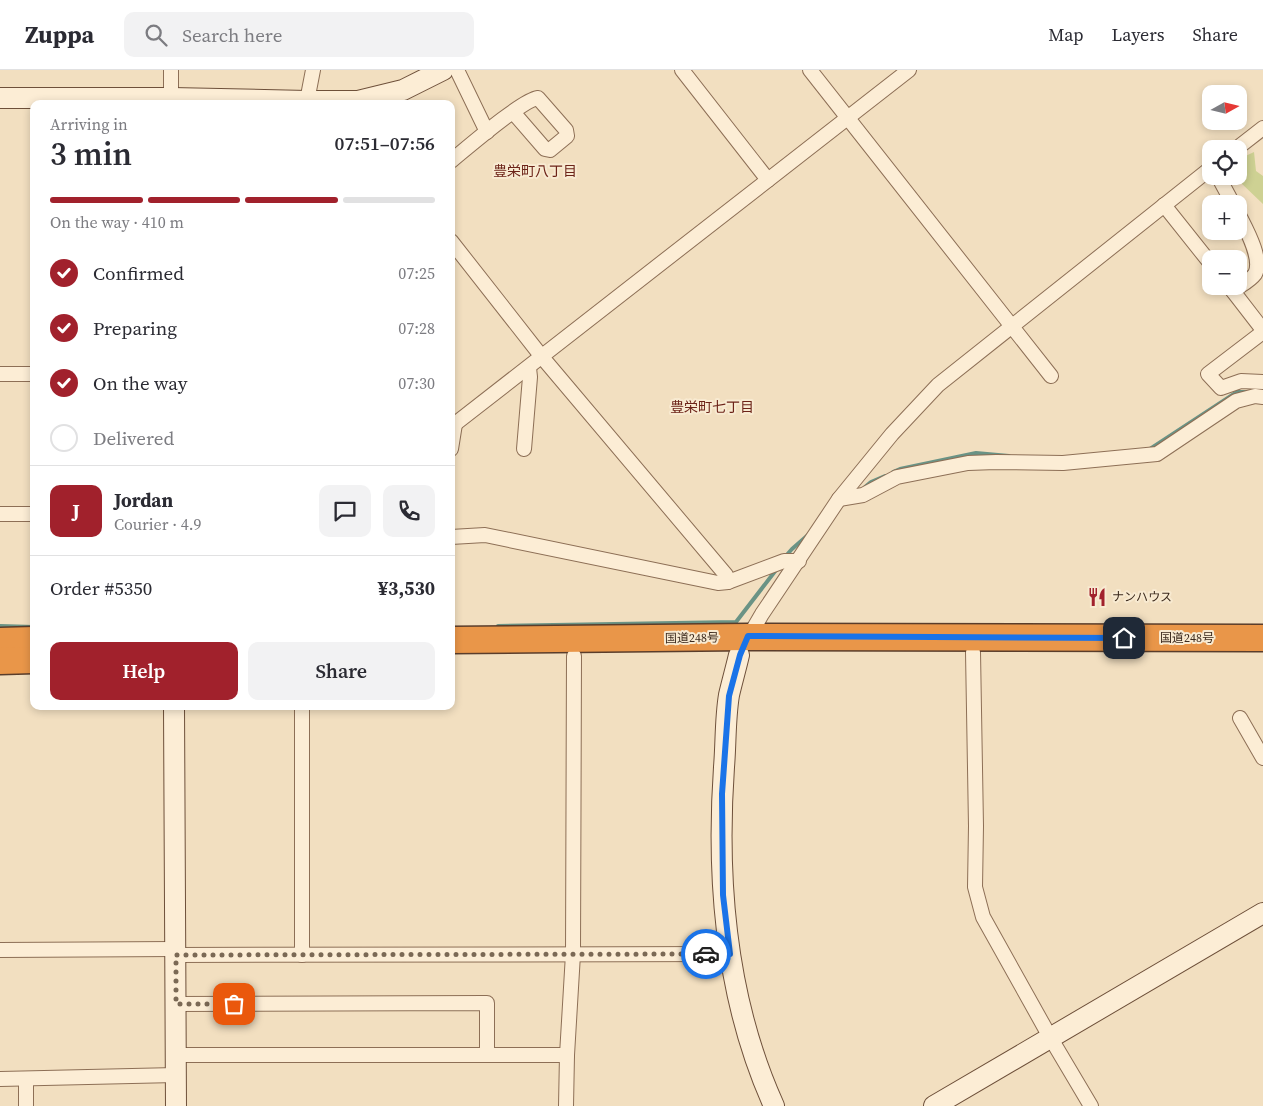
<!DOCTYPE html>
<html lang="en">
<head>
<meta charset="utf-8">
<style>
	:root { --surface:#fff; --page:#f2f2f3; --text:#2b2b33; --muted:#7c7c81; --line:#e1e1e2; --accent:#a1212c }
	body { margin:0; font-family:"Source Serif 4","Noto Sans JP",serif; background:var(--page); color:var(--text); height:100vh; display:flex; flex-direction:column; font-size:19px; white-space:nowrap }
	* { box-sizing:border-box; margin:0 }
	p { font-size:16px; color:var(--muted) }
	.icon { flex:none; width:28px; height:28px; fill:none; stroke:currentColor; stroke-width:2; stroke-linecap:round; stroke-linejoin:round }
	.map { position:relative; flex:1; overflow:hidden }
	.drawer { position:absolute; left:30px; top:30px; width:425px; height:610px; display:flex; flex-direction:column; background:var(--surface); border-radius:10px; box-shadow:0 2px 8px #0003 }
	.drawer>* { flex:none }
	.needle { width:32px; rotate:82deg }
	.buttons { position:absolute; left:1202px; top:15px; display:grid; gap:10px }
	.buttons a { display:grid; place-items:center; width:45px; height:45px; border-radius:10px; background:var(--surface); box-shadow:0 2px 8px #0003; font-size:25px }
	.pin { position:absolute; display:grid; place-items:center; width:42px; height:42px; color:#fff; margin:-21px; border-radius:10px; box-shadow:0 2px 8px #0006 }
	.courier { position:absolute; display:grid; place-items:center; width:50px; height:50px; margin:-25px; border:4px solid #1a73e8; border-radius:50%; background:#fff; color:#222; box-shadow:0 1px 6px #0007 }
	.headline em { font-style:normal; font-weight:600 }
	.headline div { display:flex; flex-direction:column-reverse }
	.headline { display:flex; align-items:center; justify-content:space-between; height:85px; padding:0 20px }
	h1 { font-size:32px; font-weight:600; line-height:38px }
	.bar { display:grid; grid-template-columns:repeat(4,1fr); gap:8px 5px; align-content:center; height:60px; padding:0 20px }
	.bar i { height:6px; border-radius:4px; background:var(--line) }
	.bar .on { background:var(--accent) }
	.bar p { grid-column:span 4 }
	.line { display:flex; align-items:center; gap:12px; padding:0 20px; border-top:1px solid var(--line) }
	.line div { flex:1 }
	.round { display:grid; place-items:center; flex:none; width:52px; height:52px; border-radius:10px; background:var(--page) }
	ol { padding:0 20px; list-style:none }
	li { display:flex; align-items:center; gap:15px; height:55px }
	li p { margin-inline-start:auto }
	li .icon { padding:5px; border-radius:50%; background:var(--accent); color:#fff; stroke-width:4 }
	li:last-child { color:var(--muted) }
	li i { width:28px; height:28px; border:2px solid var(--line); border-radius:50% }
	.button { display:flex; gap:10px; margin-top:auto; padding:10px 20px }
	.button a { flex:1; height:58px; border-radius:10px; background:var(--accent); color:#fff; font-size:20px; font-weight:600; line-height:58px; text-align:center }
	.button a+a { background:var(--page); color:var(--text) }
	header { display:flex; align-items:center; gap:30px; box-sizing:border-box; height:70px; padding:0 25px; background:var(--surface); border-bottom:1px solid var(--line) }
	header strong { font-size:24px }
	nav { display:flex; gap:28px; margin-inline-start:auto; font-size:18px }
	.search { width:350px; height:45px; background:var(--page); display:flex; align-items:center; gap:12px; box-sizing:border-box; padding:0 18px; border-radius:10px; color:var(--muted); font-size:19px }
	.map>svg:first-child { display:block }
	.green { fill:#ced193 }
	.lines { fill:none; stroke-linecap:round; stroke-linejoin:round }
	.stream { stroke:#6a9385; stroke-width:4 }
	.street-casing { stroke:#8d6f56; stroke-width:16 }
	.secondary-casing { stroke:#6e503a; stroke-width:22 }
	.highway-casing { stroke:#5a3d2b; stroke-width:29 }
	.street { stroke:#fcedd5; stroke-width:14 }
	.secondary { stroke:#fcedd5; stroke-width:20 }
	.highway { stroke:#e99649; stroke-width:26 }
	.done { stroke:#7b6955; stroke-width:5; stroke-dasharray:0 9 }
	.route { stroke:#1a73e8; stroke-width:6 }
	.labels { text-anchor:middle; stroke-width:4; stroke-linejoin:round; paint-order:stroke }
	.poi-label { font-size:12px; fill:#3b291c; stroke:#f8ead1; text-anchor:start }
	.street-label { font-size:12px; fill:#3b291c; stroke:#f8ead1 }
	.neighbourhood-label { font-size:14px; fill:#6c2318; stroke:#f8ead1 }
</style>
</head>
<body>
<header>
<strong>Zuppa</strong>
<div class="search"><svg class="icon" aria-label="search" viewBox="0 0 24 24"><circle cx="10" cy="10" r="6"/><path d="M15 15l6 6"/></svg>Search here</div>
<nav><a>Map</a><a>Layers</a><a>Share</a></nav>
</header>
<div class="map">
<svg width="1263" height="1036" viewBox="0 0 1263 1036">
	<rect width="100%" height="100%" fill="#f2dfc0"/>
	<!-- green -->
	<polygon class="green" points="1254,82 1256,101 1263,106 1263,134 1240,112 1238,106 1239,89"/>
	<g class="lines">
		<!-- stream -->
		<g class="stream">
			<polyline points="1150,379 1237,322 1248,322"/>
			<polyline points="893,402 900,399 976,383 1009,386"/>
			<polyline points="865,417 871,412 885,406"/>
			<polyline points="784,488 792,479 808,465"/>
			<polyline points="0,556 34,557"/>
			<polyline points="498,556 736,552 776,500"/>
		</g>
		<!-- street casing -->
		<g class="street-casing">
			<g id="street">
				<polyline points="171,0 171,34"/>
				<polyline points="457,0 487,62"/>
				<polyline points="682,0 768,110"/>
				<polyline points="810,0 1051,306"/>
				<polyline points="307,31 313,0"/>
				<polyline points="1236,79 1263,58"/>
				<path d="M451,91C467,78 522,30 538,28L566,60L567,66L550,80L545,79L513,42"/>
				<polyline points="1218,106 1233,134"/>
				<polyline points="1164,135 1211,194"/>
				<polyline points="451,171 542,287 726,505 728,512"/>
				<polyline points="1229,216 1263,260"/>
				<path d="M1233,221C1239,216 1250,211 1255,204C1263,189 1246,159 1239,145"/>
				<polyline points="1263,262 1208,304 1221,318 1241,311 1263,312"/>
				<polyline points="0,304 34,304"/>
				<polyline points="451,357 909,0"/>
				<polyline points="451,379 455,354"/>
				<polyline points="524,379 530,307 529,298"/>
				<polyline points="839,429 863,425 897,407 968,393 996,392 1063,393 1157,384 1236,331 1255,326 1263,327"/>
				<polyline points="0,444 34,444"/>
				<polyline points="451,467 485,465 718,513 728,512 784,491 799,491"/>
				<polyline points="748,568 762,544 839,429 892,364 938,315 1211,98"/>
				<polyline points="973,582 976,756 975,817 983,847 1050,967 1091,1036"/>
				<polyline points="1240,648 1263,688"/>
				<polyline points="0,880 175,879"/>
				<polyline points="176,885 730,884"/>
				<polyline points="302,885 302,636"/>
				<polyline points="176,934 487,933 487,985"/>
				<polyline points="177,985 567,985"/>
				<polyline points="0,1009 176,1005"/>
				<polyline points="26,1036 26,1009"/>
				<polyline points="566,1036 567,985 573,884 574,586"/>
			</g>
		</g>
		<!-- secondary casing -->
		<g class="secondary-casing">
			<g id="secondary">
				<polyline points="0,28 172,28 307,31 358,31 403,20 443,0"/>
				<path d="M739,585C736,598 732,612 729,625C725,649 726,674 724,697C716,812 726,930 774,1036"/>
				<polyline points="174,636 176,1036"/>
				<polyline points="934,1036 1263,843"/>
			</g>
		</g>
		<!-- highway casing -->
		<g class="highway-casing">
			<g id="highway">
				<polyline points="451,570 748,567 1263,568"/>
				<polyline points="0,571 34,570"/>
				<polyline points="0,591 34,590"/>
			</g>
		</g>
		<!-- street -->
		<use href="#street" class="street"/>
		<!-- secondary -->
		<use href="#secondary" class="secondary"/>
		<!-- highway -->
		<use href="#highway" class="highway"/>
	</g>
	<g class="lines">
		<!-- done -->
		<polyline class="done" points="234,934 176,934 176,885 706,884"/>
		<!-- route -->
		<polyline class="route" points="706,884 730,884 723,825 722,724 729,626 740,585 748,566 1124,568"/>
	</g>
	<!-- icons -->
	<defs>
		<g id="restaurant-bare" transform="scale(1.5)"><path d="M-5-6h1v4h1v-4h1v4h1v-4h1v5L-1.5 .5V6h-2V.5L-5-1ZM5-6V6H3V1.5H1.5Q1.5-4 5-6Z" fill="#a1212c" stroke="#f8ead1" stroke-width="2.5" paint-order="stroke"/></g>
	</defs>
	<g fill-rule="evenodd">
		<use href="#restaurant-bare" x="1097" y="527"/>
	</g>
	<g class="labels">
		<!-- poi labels -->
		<g class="poi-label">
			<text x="1112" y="531">ナンハウス</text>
		</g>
		<!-- street labels -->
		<g class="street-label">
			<text transform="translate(692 568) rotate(-1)" y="4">国道248号</text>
			<text x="1187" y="572">国道248号</text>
		</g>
		<!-- neighbourhood labels -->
		<g class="neighbourhood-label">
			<text x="535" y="106">豊栄町八丁目</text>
			<text x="712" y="342">豊栄町七丁目</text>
		</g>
	</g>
</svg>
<div class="buttons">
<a><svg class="needle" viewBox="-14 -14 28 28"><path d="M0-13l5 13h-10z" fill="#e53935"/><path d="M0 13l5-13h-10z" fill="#7c7c81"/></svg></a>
<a><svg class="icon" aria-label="locate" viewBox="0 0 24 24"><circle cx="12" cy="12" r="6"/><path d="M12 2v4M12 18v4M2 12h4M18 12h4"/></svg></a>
<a>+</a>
<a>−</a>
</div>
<div class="pin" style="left:234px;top:934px;background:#ea580c"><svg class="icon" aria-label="bag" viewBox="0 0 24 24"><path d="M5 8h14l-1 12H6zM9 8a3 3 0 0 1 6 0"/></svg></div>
<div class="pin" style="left:1124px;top:568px;background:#1f2937"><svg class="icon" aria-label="home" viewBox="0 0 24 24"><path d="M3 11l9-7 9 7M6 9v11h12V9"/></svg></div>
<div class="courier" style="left:706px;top:884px"><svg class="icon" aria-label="car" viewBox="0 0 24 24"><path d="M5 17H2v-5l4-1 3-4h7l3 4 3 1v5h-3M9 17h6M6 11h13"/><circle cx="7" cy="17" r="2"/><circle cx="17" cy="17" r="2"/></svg></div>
<section class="drawer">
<div class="headline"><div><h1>3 min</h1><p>Arriving in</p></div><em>07:51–07:56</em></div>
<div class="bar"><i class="on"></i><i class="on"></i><i class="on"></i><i></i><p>On the way · 410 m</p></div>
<ol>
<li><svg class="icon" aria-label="check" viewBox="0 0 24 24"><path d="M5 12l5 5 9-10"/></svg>Confirmed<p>07:25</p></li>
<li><svg class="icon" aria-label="check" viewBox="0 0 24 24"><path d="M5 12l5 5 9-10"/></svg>Preparing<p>07:28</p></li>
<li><svg class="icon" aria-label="check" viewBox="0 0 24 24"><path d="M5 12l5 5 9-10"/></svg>On the way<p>07:30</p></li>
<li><i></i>Delivered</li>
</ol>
<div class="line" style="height:90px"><b class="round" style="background:var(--accent);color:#fff">J</b><div><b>Jordan</b><p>Courier · 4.9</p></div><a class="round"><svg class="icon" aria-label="chat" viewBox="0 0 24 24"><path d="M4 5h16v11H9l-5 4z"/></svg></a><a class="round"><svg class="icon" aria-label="phone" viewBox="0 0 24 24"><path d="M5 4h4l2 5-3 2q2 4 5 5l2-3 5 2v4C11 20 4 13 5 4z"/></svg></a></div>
<div class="line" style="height:65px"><div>Order #5350</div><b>¥3,530</b></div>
<div class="button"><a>Help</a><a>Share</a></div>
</section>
</div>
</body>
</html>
